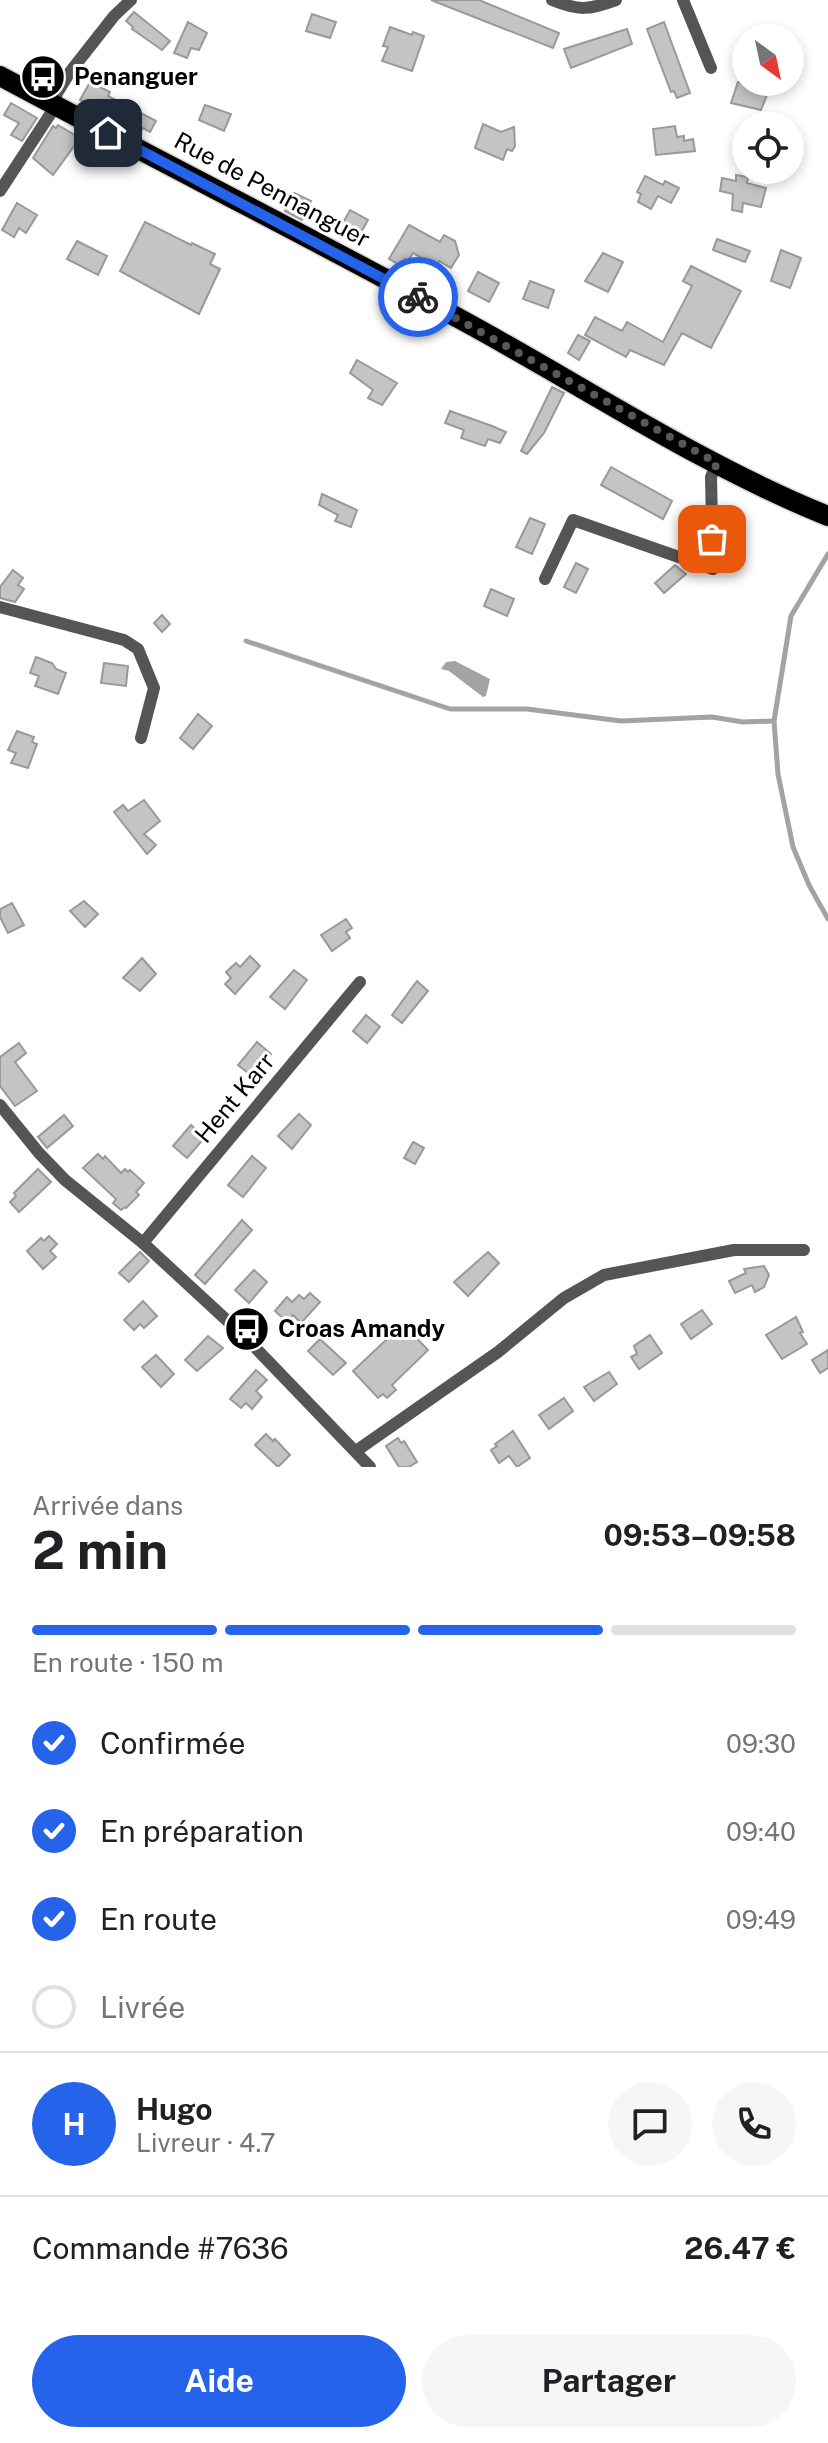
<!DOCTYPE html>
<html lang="fr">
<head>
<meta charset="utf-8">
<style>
	:root { --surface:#fff; --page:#f6f6f6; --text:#202124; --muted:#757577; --line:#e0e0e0; --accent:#2563eb }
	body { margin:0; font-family:"Public Sans",sans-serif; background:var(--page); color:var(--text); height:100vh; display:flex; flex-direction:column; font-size:30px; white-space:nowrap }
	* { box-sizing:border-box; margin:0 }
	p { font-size:26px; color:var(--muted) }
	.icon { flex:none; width:44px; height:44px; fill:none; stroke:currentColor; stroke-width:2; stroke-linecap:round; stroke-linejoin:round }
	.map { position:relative; height:1467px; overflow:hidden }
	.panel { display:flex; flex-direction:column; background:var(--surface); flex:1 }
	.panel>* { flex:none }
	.needle { width:52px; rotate:147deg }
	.controls { position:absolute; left:732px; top:24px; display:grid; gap:16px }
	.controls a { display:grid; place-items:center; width:72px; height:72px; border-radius:50%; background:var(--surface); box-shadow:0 4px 12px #0003; font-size:40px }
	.pin { position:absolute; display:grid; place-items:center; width:68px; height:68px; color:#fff; margin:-34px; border-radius:16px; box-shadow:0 4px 12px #0006 }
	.courier { position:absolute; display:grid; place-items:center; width:80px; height:80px; margin:-40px; border:6px solid #2563eb; border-radius:50%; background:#fff; color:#222; box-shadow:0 2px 10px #0007 }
	.overview em { font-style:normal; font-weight:700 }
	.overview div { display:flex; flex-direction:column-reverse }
	.overview { display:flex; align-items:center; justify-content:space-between; height:136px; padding:0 32px }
	h1 { font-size:52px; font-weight:700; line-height:60px }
	.bar { display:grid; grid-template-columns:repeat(4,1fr); gap:12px 8px; align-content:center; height:96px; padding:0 32px }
	.bar i { height:10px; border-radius:6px; background:var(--line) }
	.bar .on { background:var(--accent) }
	.bar p { grid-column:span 4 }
	.line { display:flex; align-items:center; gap:20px; padding:0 32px; border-top:2px solid var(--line) }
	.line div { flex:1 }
	.round { display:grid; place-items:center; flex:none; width:84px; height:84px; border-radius:42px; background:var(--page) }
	ol { padding:0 32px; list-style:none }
	li { display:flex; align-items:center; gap:24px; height:88px }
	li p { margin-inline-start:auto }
	li .icon { padding:8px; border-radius:50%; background:var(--accent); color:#fff; stroke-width:4 }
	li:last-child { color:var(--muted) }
	li i { width:44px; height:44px; border:4px solid var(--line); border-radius:50% }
	.cta { display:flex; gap:16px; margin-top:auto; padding:16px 32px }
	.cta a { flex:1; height:92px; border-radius:48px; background:var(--accent); color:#fff; font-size:32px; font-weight:700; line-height:92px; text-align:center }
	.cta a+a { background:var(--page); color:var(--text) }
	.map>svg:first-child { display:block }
	.water { fill:#a3a3a3 }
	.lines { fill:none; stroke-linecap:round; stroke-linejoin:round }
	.stream { stroke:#a3a3a3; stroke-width:5 }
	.building { fill:#c4c4c4; stroke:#999; stroke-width:2 }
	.primary-casing { stroke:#dbdbdb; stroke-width:23 }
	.minor { stroke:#555; stroke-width:12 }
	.primary { stroke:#000; stroke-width:20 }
	.done { stroke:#595959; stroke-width:8; stroke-dasharray:0 14.4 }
	.route { stroke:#2563eb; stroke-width:10 }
	.labels { text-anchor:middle; stroke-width:6; stroke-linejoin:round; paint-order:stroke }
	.poi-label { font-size:24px; font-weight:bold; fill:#000; stroke:#fff; text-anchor:start }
	.street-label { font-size:24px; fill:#000; stroke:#fff }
</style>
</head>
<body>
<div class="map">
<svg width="828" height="1467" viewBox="0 0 828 1467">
	<rect width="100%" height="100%" fill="#fff"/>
	<!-- water -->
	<polygon class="water" points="455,661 490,679 486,696 483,697 449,671 441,669 446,662"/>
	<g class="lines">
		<!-- stream -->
		<g class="stream">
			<polyline points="828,554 791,616 774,721 778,774 793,847 809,885 828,919"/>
			<polyline points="246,641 450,709 527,709 621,721 712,717 743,722 774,721"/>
		</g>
	</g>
	<!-- building -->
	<g class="building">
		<polygon points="431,0 479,0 559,33 553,48"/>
		<polygon points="134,12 170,41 162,50 132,29 133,27 126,21"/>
		<polygon points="312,14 336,22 330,38 306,31"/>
		<polygon points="188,22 207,33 199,50 191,48 187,58 174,53"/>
		<polygon points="664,22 690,93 677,98 674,91 671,92 647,29"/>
		<polygon points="390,27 412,35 413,32 424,36 412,71 382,61 388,47 383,46"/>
		<polygon points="627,29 632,44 571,68 564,49"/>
		<polygon points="90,82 110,92 108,96 156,121 150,132 143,128 140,133 121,123 124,119 80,100"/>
		<polygon points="738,82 772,82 761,110 731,103"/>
		<polygon points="11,103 37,118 22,141 11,135 19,123 4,115"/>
		<polygon points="205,105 231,114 224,131 199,120"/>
		<polygon points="483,124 501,132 514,127 515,146 512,151 507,149 503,160 475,148"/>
		<polygon points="58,125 80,138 53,175 33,158 53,126 56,128"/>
		<polygon points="675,126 677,137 684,136 684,141 693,139 695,151 656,155 653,129"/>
		<polygon points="736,175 748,177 747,183 766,188 761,207 743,203 742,212 732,210 733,194 720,191 722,178 736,181"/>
		<polygon points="645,176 663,185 665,181 679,188 671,203 658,196 651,209 638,202 641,194 637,192"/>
		<polygon points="294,193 311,201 302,220 285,211"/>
		<polygon points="17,203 37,215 26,233 19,228 14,237 2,230"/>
		<polygon points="350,210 368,220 359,236 341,226"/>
		<polygon points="145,222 191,245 192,243 215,254 210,264 220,269 199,314 120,271"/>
		<polygon points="409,225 440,242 444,235 455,241 459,255 451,268 439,261 436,266 413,253 408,261 405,259 401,266 389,259"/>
		<polygon points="717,239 750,251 745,262 713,250"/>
		<polygon points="77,241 107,256 98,275 67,259"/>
		<polygon points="781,250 801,258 790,288 771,281"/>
		<polygon points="603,253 623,262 608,292 585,281"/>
		<polygon points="691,266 741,291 711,348 682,333 664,365 630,350 626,357 585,335 595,317 622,331 627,322 663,342 692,286 683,281"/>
		<polygon points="478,272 499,283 489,302 468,291"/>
		<polygon points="530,281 554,290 548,308 523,299"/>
		<polygon points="578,335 590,341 579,360 568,353"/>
		<polygon points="357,360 397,383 382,405 368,398 373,390 350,373"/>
		<polygon points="552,387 564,393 544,433 527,454 521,451"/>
		<polygon points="450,411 492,426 506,432 500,443 488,439 485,446 461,438 464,430 445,423"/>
		<polygon points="611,467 672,501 663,519 601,485"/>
		<polygon points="322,494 357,510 351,527 335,521 338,515 319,505"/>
		<polygon points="530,518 545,524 532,554 516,547"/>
		<polygon points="576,563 588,569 576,593 564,587"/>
		<polygon points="675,565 686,574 664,593 655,583"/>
		<polygon points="13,570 23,578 18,585 24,589 15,602 0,598 0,587"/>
		<polygon points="491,589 514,599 507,616 484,606"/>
		<polygon points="162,615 170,624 162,632 154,623"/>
		<polygon points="36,657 52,663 56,669 66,673 58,694 35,686 39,676 30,673"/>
		<polygon points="104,663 128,666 126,686 101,683"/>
		<polygon points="198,714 212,726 193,749 180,738"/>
		<polygon points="17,731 34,737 32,742 37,744 28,768 11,763 16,753 8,750"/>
		<polygon points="144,800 160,821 144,834 156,845 147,854 114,812 123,805 128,811"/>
		<polygon points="84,901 98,914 85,927 70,911"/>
		<polygon points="12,903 24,925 8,933 0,917 0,909"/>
		<polygon points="346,919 352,928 346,932 350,938 332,951 321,935"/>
		<polygon points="250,956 260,966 235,994 225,984 231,978 226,972 236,963 240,967"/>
		<polygon points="142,958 156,974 140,991 123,978"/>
		<polygon points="294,970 307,980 285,1009 270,997"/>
		<polygon points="417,981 428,991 402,1023 392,1015"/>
		<polygon points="366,1015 380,1027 367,1043 353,1031"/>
		<polygon points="257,1042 271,1054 252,1076 238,1065"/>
		<polygon points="19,1043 26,1053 15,1062 37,1091 15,1106 0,1086 0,1057"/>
		<polygon points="299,1114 311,1125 292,1149 278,1136"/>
		<polygon points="64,1115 73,1126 47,1148 38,1137"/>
		<polygon points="191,1125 205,1137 187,1158 173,1146"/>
		<polygon points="413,1142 424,1148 415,1164 404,1158"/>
		<polygon points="98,1154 103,1159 105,1156 121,1173 125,1169 128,1172 130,1170 144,1183 136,1192 139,1195 126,1208 125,1207 121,1210 113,1203 116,1199 83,1168"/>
		<polygon points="252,1156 266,1168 243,1197 228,1185"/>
		<polygon points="38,1169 51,1182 19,1212 10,1202 16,1196 14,1193"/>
		<polygon points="242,1220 252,1230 205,1284 195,1275"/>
		<polygon points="49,1236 57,1244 50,1251 56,1257 43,1269 27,1251 41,1238 44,1241"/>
		<polygon points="140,1252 149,1261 129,1282 119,1273"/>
		<polygon points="488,1252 499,1263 468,1296 454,1282"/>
		<polygon points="764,1266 769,1275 764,1287 755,1292 752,1285 735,1293 729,1281 746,1273 744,1269"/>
		<polygon points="254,1270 267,1282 249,1303 235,1290"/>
		<polygon points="310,1293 320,1302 301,1323 293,1315 287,1322 275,1311 287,1297 292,1302 299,1295 304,1299"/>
		<polygon points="143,1301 157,1316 144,1328 140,1324 134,1330 124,1320"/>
		<polygon points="702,1310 712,1324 691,1339 681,1324"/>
		<polygon points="796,1317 803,1332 800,1333 807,1344 782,1359 766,1335"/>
		<polygon points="403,1324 428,1350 392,1385 396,1390 387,1398 383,1394 378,1398 353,1371"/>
		<polygon points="650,1335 662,1353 639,1369 631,1357 637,1354 634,1346"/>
		<polygon points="208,1336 223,1348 197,1371 185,1360"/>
		<polygon points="320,1339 346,1363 333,1375 308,1351"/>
		<polygon points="828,1350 828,1368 820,1373 812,1360"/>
		<polygon points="156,1355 174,1374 161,1387 142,1367"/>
		<polygon points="256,1370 267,1380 256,1391 262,1397 252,1409 246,1403 241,1408 230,1399"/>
		<polygon points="609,1372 617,1384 594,1401 584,1387"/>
		<polygon points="564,1398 573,1411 549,1429 539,1415"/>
		<polygon points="513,1431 530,1458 517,1467 509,1456 499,1463 491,1450 497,1446 495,1444"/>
		<polygon points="266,1434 273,1441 275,1439 290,1455 278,1467 255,1445"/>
		<polygon points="398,1438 401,1443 404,1441 417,1462 409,1467 399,1467 386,1446"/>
	</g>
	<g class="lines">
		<!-- primary casing -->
		<g class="primary-casing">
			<path id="primary" d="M0,76C153,158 308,236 460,319C582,385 699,464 828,516"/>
		</g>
		<!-- minor -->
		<g class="minor">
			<path d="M552,0C579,11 589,10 616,0"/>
			<polyline points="683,0 711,68"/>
			<polyline points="0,191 51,113 57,93 70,72 114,16 131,0"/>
			<polyline points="545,579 573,520 713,569 711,477 717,463"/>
			<polyline points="0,607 124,640 138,649 154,688 141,738"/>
			<polyline points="0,1105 39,1153 65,1180 143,1243 246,1338 370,1467"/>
			<polyline points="143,1243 360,982"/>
			<polyline points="356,1451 498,1352 564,1298 604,1275 734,1250 804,1250"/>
		</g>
		<!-- primary -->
		<use href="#primary" class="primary"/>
	</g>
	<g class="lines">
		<!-- done -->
		<polyline class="done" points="418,297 717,463 711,477 712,539"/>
		<!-- route -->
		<polyline class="route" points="108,133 418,297"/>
	</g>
	<!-- icons -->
	<defs>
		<g id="bus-disc" transform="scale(2.3)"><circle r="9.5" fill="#000" stroke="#fff"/><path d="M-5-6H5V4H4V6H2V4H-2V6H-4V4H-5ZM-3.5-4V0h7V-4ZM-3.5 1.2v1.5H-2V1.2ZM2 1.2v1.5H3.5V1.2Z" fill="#fff"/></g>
	</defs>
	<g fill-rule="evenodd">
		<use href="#bus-disc" x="43" y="77"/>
		<use href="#bus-disc" x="247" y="1329"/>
	</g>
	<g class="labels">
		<!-- poi labels -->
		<g class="poi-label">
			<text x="74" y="85">Penanguer</text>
			<text x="278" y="1337">Croas Amandy</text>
		</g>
		<!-- street labels -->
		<g class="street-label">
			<text transform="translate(272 190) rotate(28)" y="8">Rue de Pennanguer</text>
			<text transform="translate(235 1098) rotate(-50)" y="8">Hent Karr</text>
		</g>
	</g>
</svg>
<div class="controls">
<a><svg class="needle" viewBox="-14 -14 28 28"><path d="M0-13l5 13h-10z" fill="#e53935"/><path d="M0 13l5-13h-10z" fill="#757577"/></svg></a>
<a><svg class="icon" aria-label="locate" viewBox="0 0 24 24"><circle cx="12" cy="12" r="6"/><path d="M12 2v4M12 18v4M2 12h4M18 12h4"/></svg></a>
</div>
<div class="pin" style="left:712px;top:539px;background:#ea580c"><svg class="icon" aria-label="bag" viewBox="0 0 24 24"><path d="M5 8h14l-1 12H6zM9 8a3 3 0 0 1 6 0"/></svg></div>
<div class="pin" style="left:108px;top:133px;background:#1f2937"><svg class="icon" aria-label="home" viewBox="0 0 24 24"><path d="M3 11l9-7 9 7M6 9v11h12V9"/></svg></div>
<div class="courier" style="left:418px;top:297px"><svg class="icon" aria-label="bike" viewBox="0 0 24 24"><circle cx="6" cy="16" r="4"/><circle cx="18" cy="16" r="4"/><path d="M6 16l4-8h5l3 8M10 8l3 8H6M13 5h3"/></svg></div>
</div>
<section class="panel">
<div class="overview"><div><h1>2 min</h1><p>Arrivée dans</p></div><em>09:53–09:58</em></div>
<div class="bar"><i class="on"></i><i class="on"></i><i class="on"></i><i></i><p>En route · 150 m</p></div>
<ol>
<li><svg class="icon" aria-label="check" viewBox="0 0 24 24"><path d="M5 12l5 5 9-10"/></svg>Confirmée<p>09:30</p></li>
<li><svg class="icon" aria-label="check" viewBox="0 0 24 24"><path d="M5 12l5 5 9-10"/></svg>En préparation<p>09:40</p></li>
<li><svg class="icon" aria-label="check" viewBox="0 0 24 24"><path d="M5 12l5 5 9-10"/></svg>En route<p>09:49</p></li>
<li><i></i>Livrée</li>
</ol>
<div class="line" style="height:144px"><b class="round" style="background:var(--accent);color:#fff">H</b><div><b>Hugo</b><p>Livreur · 4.7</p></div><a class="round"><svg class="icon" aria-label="chat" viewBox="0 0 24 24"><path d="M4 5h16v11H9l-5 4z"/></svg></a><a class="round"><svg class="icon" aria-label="phone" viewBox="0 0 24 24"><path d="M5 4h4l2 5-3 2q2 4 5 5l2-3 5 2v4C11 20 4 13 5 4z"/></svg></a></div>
<div class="line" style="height:104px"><div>Commande #7636</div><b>26.47 €</b></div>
<div class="cta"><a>Aide</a><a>Partager</a></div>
</section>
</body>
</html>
